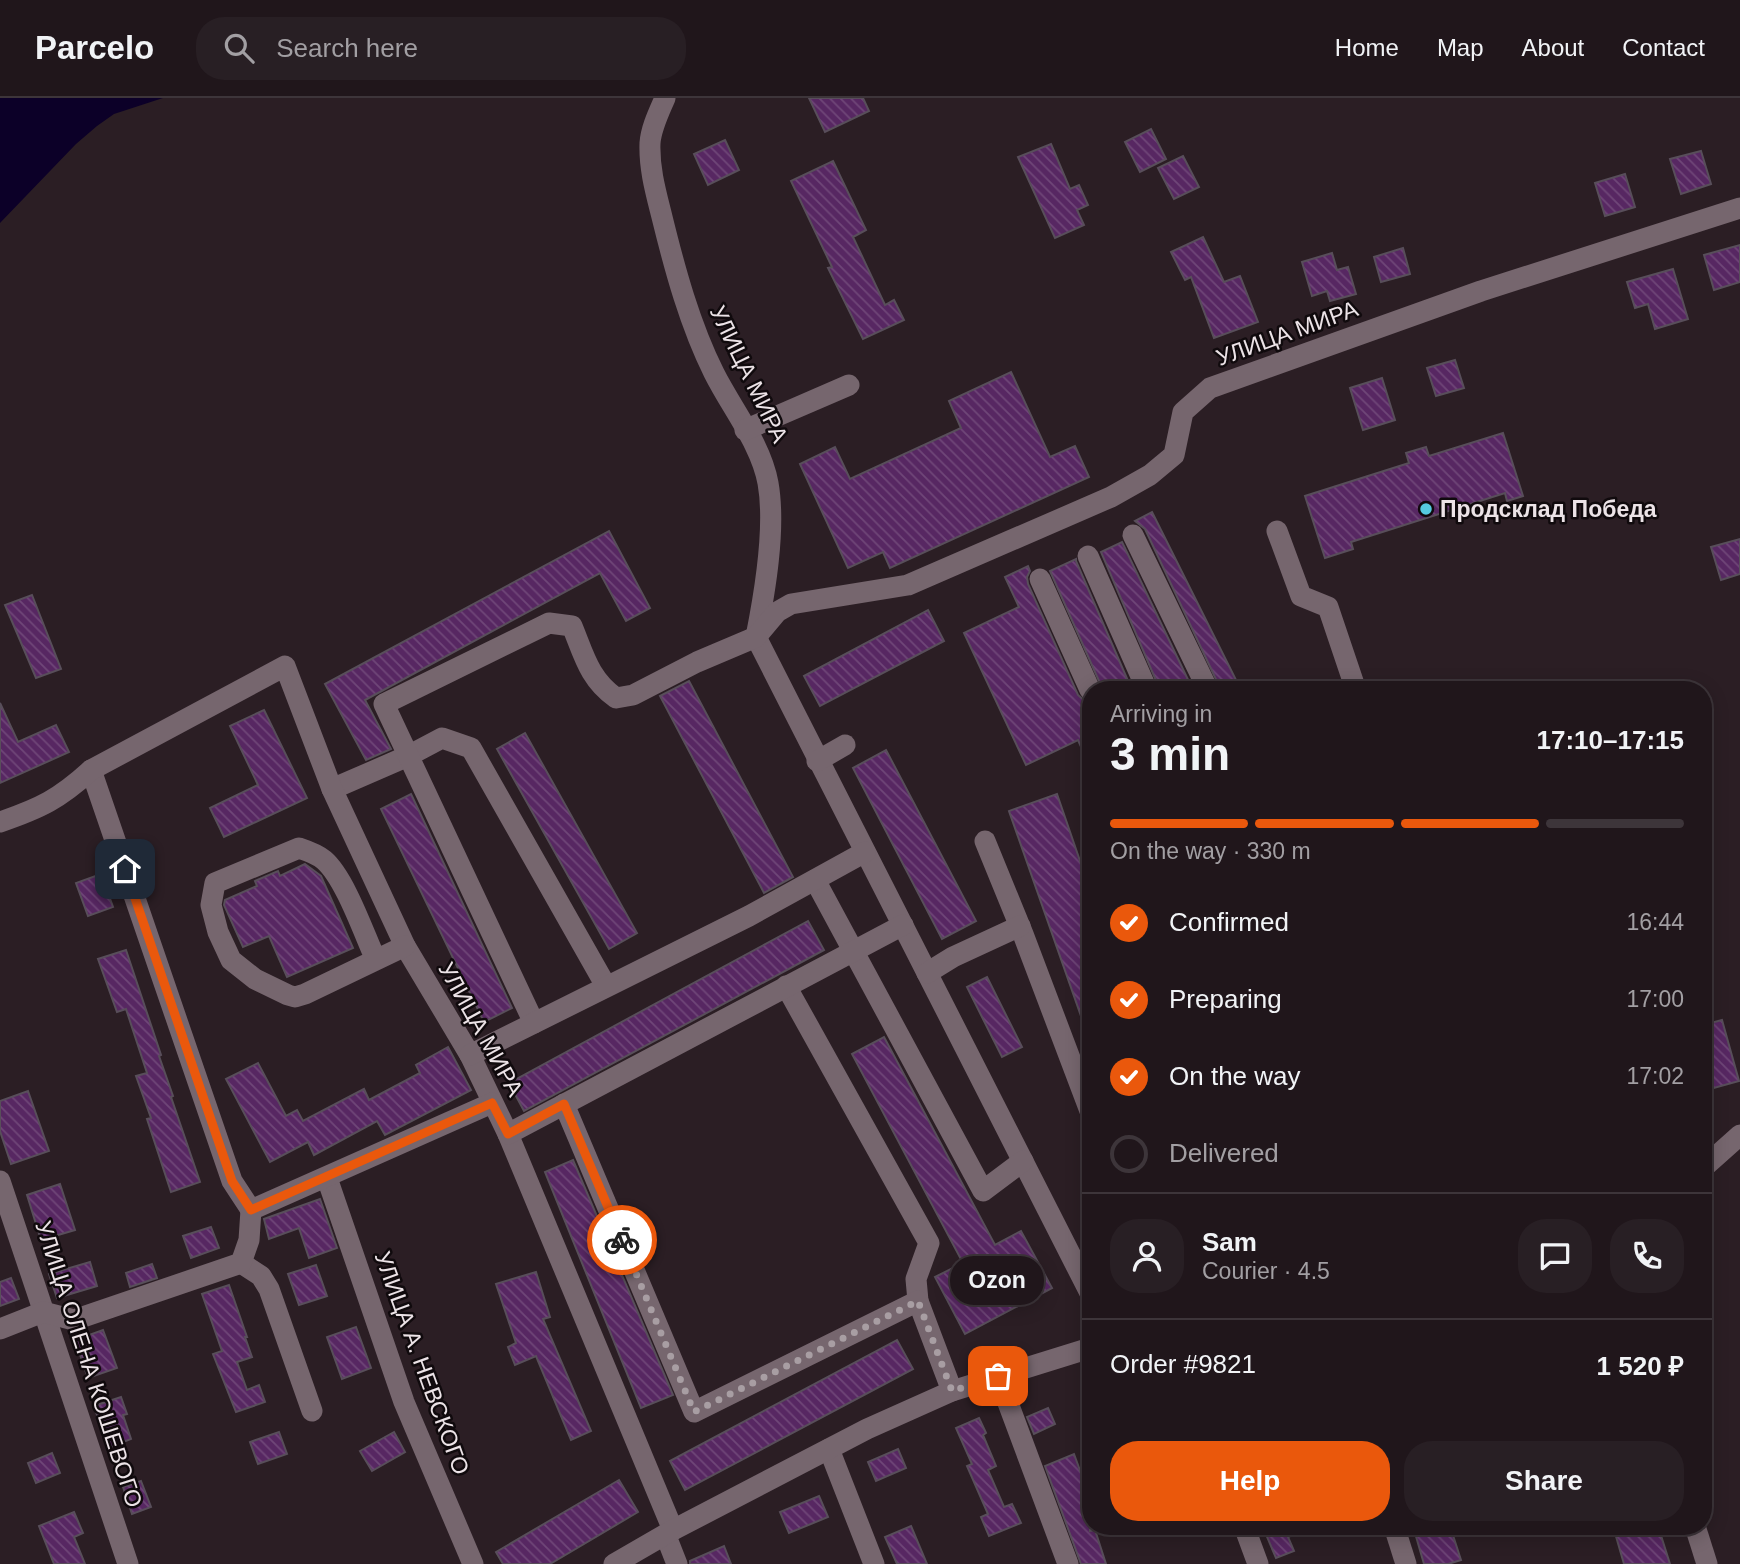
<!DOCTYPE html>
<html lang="en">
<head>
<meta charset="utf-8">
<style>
	:root { --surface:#20161b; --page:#281f24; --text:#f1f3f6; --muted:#a29fa3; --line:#3d353a; --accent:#ea580c }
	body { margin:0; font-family:Helvetica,sans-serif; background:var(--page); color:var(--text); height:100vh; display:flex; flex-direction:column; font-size:26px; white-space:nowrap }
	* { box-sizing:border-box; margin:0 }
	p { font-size:23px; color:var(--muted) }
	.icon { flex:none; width:38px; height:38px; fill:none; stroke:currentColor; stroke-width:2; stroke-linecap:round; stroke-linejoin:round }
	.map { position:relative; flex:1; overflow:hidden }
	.drawer { position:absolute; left:1082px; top:583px; width:630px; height:854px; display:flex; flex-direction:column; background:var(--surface); border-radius:28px; box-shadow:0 4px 18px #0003,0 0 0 2px var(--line) }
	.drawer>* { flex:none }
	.pin { position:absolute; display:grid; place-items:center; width:60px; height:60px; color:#fff; margin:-30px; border-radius:14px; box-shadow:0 4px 10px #0006 }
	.courier { position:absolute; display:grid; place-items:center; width:70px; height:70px; margin:-35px; border:5px solid #ea580c; border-radius:50%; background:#fff; color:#222; box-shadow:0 2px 9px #0007 }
	.bubble { position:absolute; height:49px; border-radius:24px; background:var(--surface); box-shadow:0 4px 18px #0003,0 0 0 2px var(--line); font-size:23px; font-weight:700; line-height:49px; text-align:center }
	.overview em { font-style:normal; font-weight:700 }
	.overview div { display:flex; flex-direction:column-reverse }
	.overview { display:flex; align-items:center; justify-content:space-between; height:119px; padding:0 28px }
	h1 { font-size:46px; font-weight:700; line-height:52px }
	.bar { display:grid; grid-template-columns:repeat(4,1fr); gap:10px 7px; align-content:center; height:84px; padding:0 28px }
	.bar i { height:9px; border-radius:5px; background:var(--line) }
	.bar .selected { background:var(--accent) }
	.bar p { grid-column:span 4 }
	.line { display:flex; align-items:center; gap:18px; padding:0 28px; border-top:2px solid var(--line) }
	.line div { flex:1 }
	.round { display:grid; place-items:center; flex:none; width:74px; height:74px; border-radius:28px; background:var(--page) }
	ol { padding:0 28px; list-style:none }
	li { display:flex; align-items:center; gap:21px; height:77px }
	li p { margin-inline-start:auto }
	li .icon { padding:7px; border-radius:50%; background:var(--accent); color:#fff; stroke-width:4 }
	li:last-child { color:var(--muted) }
	li i { width:38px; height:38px; border:4px solid var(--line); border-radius:50% }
	.button { display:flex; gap:14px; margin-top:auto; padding:14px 28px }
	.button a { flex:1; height:80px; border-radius:28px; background:var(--accent); color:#fff; font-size:28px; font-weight:700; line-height:80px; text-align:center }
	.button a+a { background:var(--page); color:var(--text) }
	header { display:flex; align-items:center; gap:42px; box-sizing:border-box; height:98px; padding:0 35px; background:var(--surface); border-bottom:2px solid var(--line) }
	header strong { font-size:33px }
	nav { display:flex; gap:38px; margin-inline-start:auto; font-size:24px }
	.search { width:490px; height:63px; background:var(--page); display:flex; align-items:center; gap:18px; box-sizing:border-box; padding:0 24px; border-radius:28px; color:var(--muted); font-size:26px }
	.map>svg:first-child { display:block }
	.water { fill:#0c0028 }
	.building { fill:url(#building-back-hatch); stroke:#584e5a; stroke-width:2 }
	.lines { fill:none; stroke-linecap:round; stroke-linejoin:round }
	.minor { stroke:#76666e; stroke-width:21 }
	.done { stroke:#a89ea3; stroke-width:7; stroke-dasharray:0 12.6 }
	.route { stroke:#ea580c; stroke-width:9 }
	.poi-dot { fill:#55cadf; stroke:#100a0d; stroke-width:2.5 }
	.labels { text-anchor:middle; stroke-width:5; stroke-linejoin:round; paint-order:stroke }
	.street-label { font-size:23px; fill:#ece3e7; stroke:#100a0d }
	.poi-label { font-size:23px; font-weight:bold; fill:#ece3e7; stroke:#100a0d; text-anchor:start }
</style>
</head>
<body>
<header>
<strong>Parcelo</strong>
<div class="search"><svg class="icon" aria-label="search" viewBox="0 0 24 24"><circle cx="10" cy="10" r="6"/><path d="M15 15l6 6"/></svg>Search here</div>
<nav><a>Home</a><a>Map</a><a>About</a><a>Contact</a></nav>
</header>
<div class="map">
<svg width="1740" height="1466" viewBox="0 0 1740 1466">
	<defs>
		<pattern id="building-back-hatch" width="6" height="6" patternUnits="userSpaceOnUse" patternTransform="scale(1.75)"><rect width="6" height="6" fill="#572762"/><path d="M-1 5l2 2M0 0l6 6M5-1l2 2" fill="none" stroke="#6f4678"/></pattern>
	</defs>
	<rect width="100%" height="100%" fill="#2b1e24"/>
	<!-- water -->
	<polygon class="water" points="0,0 163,0 114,16 97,28 76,46 0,125"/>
	<!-- building -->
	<g class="building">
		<polygon points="809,0 863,0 869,13 825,34"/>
		<polygon points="1151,31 1166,61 1140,74 1125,44"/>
		<polygon points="725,42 739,72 708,87 694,56"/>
		<polygon points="1051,46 1070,91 1079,87 1088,107 1077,112 1084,127 1055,140 1018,59"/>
		<polygon points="1701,53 1711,86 1681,96 1670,61"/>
		<polygon points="1183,58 1199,89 1174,101 1158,70"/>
		<polygon points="833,63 866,132 853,139 885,207 894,202 904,222 863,241 828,170 832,169 791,83"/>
		<polygon points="1625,76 1635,109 1605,118 1595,85"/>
		<polygon points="1203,139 1224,184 1240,178 1258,224 1214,240 1191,179 1185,182 1171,154"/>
		<polygon points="1740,147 1740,184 1714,192 1704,157"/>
		<polygon points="1403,150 1410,176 1381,184 1374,159"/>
		<polygon points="1332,155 1337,172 1348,169 1356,196 1330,203 1327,193 1312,198 1302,164"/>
		<polygon points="1673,171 1688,221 1655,231 1648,206 1635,210 1627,184"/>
		<polygon points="1455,262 1464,290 1436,298 1427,270"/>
		<polygon points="1011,274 1050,359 1075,348 1089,379 890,470 883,454 848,470 800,366 835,349 850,381 961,330 949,303"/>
		<polygon points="1382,280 1395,322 1363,332 1350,290"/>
		<polygon points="1503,335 1523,398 1507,403 1505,395 1351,444 1353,451 1325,460 1305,398 1409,365 1406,355 1426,349 1429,358"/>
		<polygon points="1152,414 1241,592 1221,592 1145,431 1135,423"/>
		<polygon points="609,433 650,510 626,523 600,475 365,602 391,651 366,662 325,586"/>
		<polygon points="1740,441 1740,476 1721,482 1711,449"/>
		<polygon points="1122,444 1193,592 1160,592 1101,454"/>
		<polygon points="1076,461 1076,463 1132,592 1103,592 1050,473"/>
		<polygon points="1028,468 1030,473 1027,479 1028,486 1078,597 1090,608 1090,669 1078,642 1026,667 964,535 1019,509 1005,479"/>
		<polygon points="32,497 61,571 36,580 5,507"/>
		<polygon points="928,512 944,543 820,608 804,578"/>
		<polygon points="689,583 793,779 764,795 660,598"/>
		<polygon points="0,605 18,644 56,627 69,654 0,685"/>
		<polygon points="264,612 307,700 224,739 210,710 258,687 230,628"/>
		<polygon points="525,635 637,835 609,851 497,651"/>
		<polygon points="886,652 976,823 942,841 853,670"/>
		<polygon points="411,696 512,910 484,924 381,711"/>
		<polygon points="1057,696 1090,792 1090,938 1088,938 1009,713"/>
		<polygon points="305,766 321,778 353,850 287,879 269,838 243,849 224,807 225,802 257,788 255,783 278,773 280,778"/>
		<polygon points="101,776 113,809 88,818 76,785"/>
		<polygon points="808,823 824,852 524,1013 509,985"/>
		<polygon points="126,852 161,957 159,958 173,998 171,999 200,1084 171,1094 147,1021 151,1020 136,978 147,975 126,911 117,914 98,861"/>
		<polygon points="987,879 1022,949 1002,959 967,889"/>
		<polygon points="1722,922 1739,983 1703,993 1703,927"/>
		<polygon points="884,939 995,1147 1021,1133 1052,1190 965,1236 935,1179 963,1165 852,956"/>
		<polygon points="448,949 471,992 385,1037 377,1023 314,1057 308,1044 270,1064 226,981 258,965 286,1018 297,1012 303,1023 364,991 369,1002 420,975 416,967"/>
		<polygon points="28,993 49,1053 11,1066 0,1033 0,1003"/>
		<polygon points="573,1062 673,1297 641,1310 545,1074"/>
		<polygon points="60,1086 75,1132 41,1142 27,1097"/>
		<polygon points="320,1101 337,1150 309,1160 299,1130 269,1141 264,1121"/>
		<polygon points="211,1129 219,1150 191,1160 183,1138"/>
		<polygon points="90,1164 97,1188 57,1200 49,1176"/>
		<polygon points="152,1166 157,1180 130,1189 126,1175"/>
		<polygon points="316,1167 327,1198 299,1207 288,1176"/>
		<polygon points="536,1174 550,1219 543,1221 591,1333 571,1342 536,1258 515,1267 508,1249 516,1245 496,1186"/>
		<polygon points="11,1180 19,1201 0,1208 0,1184"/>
		<polygon points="229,1187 247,1239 245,1239 252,1259 237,1264 247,1292 259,1287 265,1304 236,1314 213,1256 222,1253 202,1196"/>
		<polygon points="356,1229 371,1270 342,1281 327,1239"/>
		<polygon points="103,1232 117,1270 88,1280 75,1242"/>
		<polygon points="897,1242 913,1271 685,1392 670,1363"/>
		<polygon points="121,1299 127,1316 123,1317 131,1341 108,1350 94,1308"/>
		<polygon points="1048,1310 1055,1326 1034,1336 1027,1319"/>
		<polygon points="979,1320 986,1335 983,1337 996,1368 988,1372 1004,1409 1012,1406 1021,1425 989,1438 981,1419 988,1416 967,1368 972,1366 956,1330"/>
		<polygon points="279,1334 287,1356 258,1366 250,1344"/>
		<polygon points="394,1334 405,1354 372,1373 360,1353"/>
		<polygon points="898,1351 906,1370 876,1383 868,1364"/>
		<polygon points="52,1355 60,1375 36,1385 28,1365"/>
		<polygon points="1074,1356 1090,1400 1090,1433 1095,1432 1106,1466 1081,1466 1045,1368"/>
		<polygon points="619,1382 638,1414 550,1466 503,1466 496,1454"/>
		<polygon points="141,1383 151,1409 132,1416 123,1389"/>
		<polygon points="819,1398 828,1419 789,1435 780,1414"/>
		<polygon points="74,1414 83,1435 74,1439 85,1466 54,1466 39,1428"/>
		<polygon points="911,1428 927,1466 897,1466 885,1439"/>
		<polygon points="1279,1428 1314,1428 1288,1439 1294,1453 1276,1460 1265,1434"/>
		<polygon points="1413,1428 1450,1428 1461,1462 1448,1466 1424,1466"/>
		<polygon points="1613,1428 1658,1428 1670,1466 1624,1466"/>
		<polygon points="724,1448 731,1466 690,1466 690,1463"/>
	</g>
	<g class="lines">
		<!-- minor -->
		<g class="minor">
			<path d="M665,0C659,14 651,30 650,45C649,71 656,95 662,119C675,172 690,227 714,275C732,311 761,346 768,385C776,430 765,494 756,539L1090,1195"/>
			<polyline points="745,332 849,287"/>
			<polyline points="1277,433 1301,498 1328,509 1356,592"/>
			<polyline points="1133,437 1208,592"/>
			<polyline points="1088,458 1147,592"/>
			<polyline points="1040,481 1090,592"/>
			<polyline points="817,663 845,647"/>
			<polyline points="91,672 232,1083 251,1112"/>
			<polyline points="332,691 408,658 442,640 471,650 606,888"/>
			<path d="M0,724C41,710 59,701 91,672L285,568L332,691L405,848L470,957L508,1036L673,1432"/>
			<polyline points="985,743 1023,836 1090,1013"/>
			<polyline points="815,782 983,1093 1023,1063"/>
			<path d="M376,862C364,836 345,780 324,762C317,756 308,753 299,750L215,785L211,807L218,834L231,862L255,881L288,897L295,899L305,896L405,848"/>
			<polyline points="927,875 953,859 1020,828"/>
			<polyline points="786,888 929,1145 916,1181 918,1203"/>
			<path d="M534,925L384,606L549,525L572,528C584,557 589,581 616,600L633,597L697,564L756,539L777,514L791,506L908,487L1111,399L1150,377L1174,357L1183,314L1210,290L1481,193L1740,110"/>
			<polyline points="470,957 749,818 865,754"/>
			<polyline points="564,1006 694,1314 918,1203 952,1293"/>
			<polyline points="508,1036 903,827"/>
			<polyline points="1703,1070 1740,1037"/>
			<polyline points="327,1080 404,1304 473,1466"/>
			<polyline points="0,1083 128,1466"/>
			<polyline points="241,1165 261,1178 269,1191 312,1313"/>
			<polyline points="0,1231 43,1214 74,1222 241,1165 249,1142 251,1112 492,1005"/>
			<polyline points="998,1278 1068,1466"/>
			<polyline points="829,1351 874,1466"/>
			<polyline points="1244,1428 1258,1466"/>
			<polyline points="1394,1428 1406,1466"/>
			<polyline points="1695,1428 1707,1466"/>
			<polyline points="666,1438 677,1466"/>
			<polyline points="614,1466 673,1432 867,1331 952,1293 1090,1250"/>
		</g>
	</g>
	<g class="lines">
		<!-- done -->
		<polyline class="done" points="622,1142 694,1314 918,1203 952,1293 998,1278"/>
		<!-- route -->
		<polyline class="route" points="125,771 232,1083 251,1112 492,1005 508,1036 564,1006 622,1142"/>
	</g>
	<!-- markers -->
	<circle class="poi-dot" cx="1426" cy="411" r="7"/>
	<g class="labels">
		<!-- street labels -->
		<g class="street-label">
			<text transform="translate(1287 235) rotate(-20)" y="8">УЛИЦА МИРА</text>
			<text transform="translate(749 276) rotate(64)" y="8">УЛИЦА МИРА</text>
			<text transform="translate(481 931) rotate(61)" y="8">УЛИЦА МИРА</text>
			<text transform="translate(422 1265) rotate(70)" y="8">УЛИЦА А. НЕВСКОГО</text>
			<text transform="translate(89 1266) rotate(72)" y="8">УЛИЦА ОЛЕНА КОШЕВОГО</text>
		</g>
		<!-- poi labels -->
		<g class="poi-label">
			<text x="1440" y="419">Продсклад Победа</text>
		</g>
	</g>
</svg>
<div class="pin" style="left:998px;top:1278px;background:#ea580c"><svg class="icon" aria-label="bag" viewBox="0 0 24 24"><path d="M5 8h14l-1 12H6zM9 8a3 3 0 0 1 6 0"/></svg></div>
<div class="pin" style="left:125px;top:771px;background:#1f2937"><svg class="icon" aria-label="home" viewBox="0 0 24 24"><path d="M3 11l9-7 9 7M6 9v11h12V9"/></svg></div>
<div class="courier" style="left:622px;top:1142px"><svg class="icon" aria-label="bike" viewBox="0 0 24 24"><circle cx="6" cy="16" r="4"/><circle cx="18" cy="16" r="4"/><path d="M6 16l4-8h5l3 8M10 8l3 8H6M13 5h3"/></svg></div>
<div class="bubble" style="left:950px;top:1158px;width:94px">Ozon</div>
<section class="drawer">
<div class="overview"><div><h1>3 min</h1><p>Arriving in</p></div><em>17:10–17:15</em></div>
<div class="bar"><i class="selected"></i><i class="selected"></i><i class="selected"></i><i></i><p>On the way · 330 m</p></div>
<ol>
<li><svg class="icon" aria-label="check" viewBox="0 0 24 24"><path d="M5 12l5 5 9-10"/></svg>Confirmed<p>16:44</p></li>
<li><svg class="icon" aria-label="check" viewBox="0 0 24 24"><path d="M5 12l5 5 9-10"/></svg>Preparing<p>17:00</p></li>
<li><svg class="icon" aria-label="check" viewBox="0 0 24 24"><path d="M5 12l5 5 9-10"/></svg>On the way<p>17:02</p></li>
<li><i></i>Delivered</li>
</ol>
<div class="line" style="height:126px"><a class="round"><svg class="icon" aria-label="person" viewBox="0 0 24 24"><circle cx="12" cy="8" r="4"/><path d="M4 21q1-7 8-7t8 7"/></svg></a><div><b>Sam</b><p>Courier · 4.5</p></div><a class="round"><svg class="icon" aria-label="chat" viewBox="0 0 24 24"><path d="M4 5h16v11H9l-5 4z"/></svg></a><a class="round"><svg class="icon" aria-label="phone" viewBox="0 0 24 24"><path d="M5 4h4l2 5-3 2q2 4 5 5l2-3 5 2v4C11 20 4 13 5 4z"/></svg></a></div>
<div class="line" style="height:91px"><div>Order #9821</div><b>1 520 ₽</b></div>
<div class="button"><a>Help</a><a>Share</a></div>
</section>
</div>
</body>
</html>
